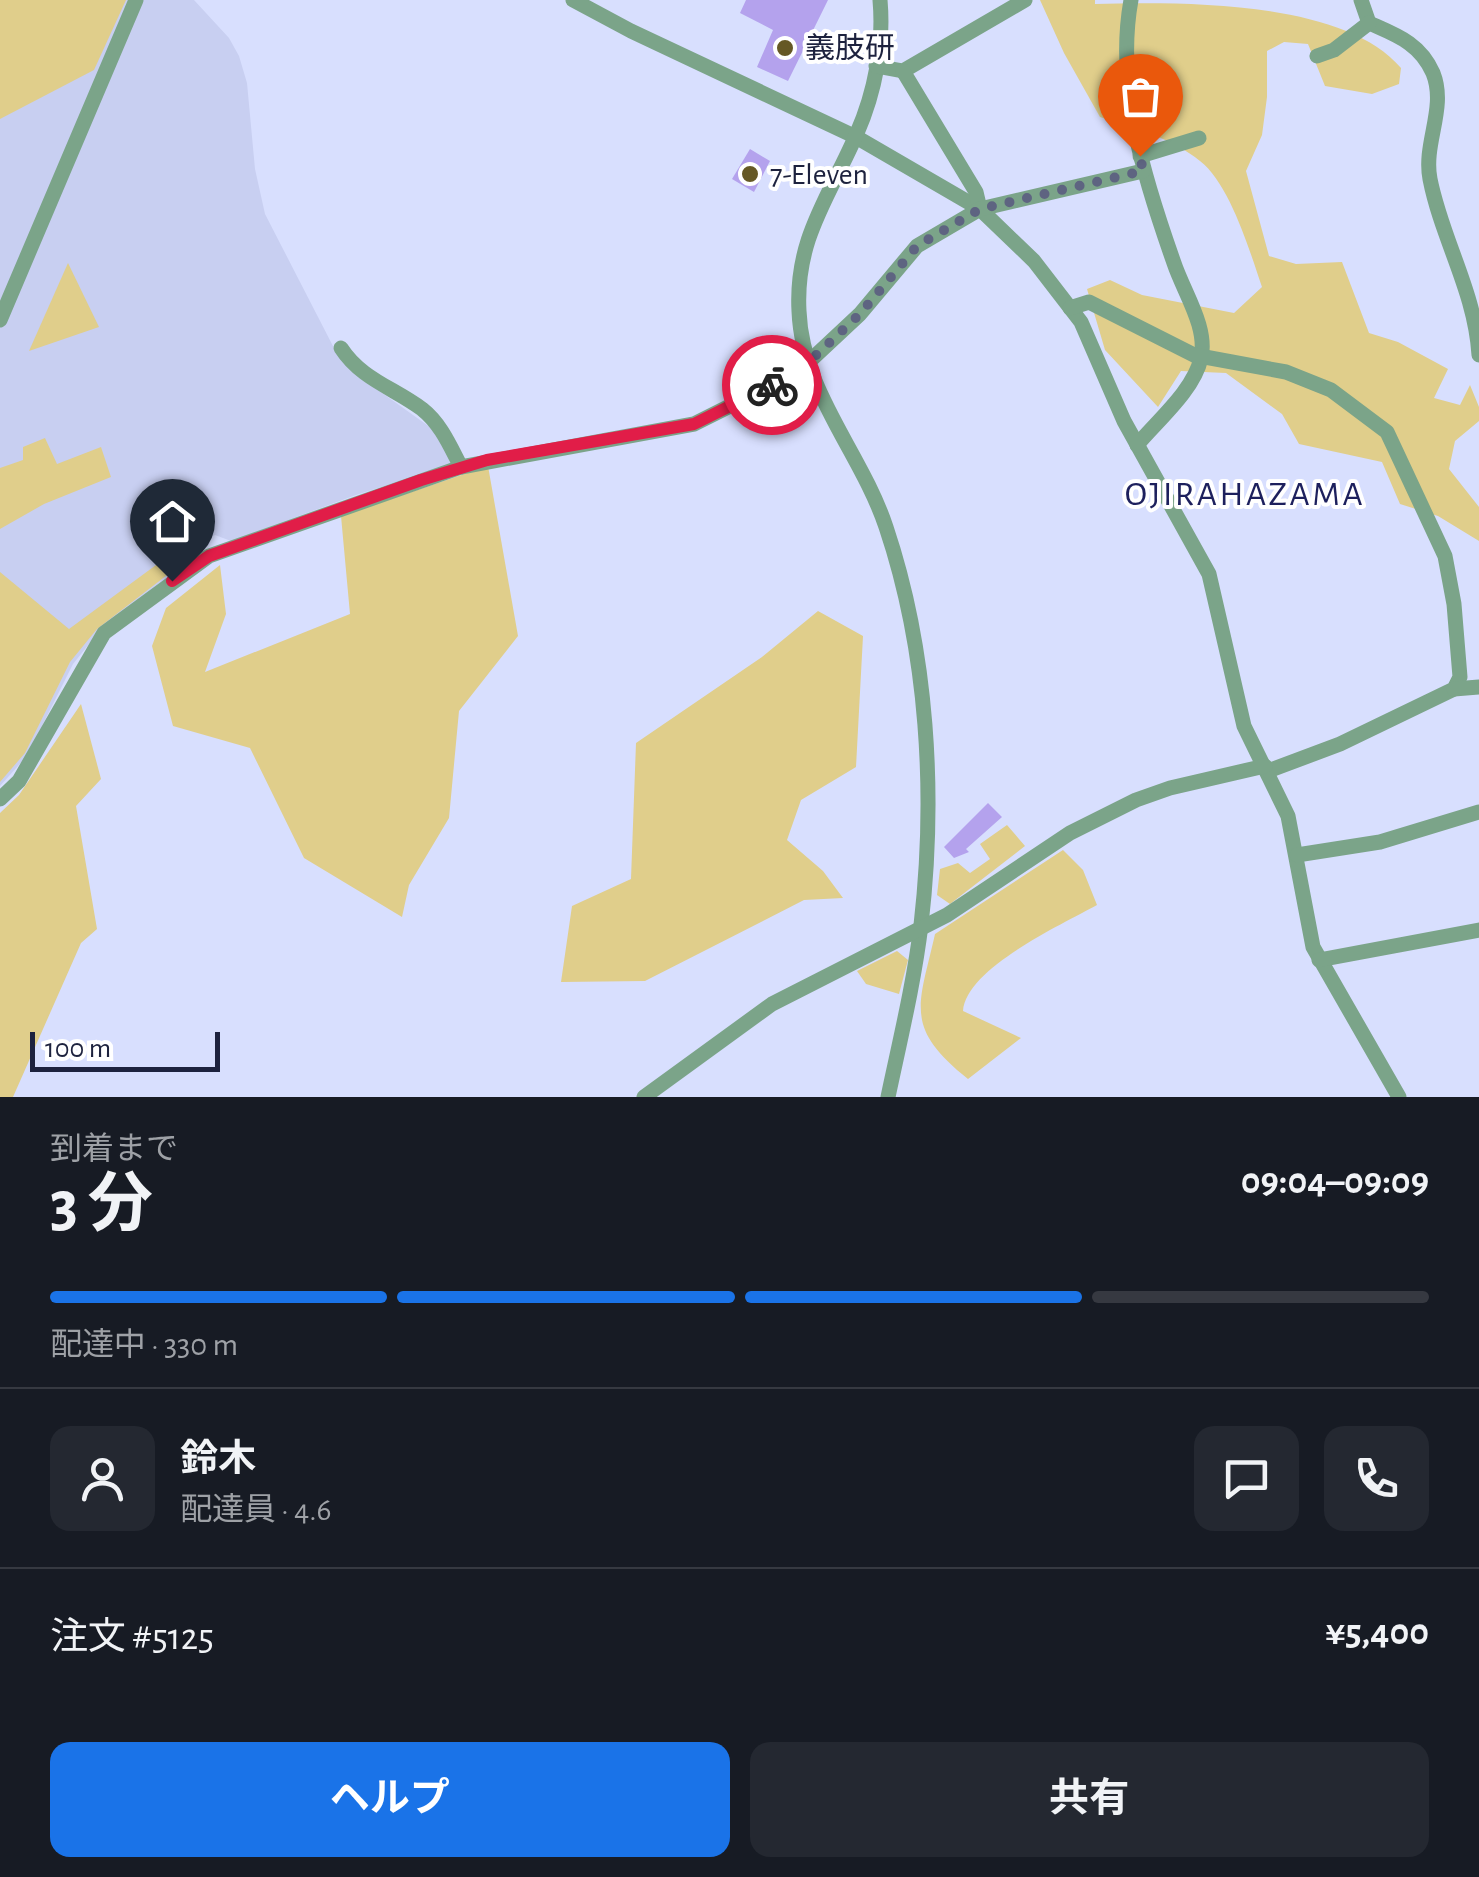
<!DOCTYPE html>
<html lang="ja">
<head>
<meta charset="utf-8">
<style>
	:root { --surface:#171b24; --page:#242831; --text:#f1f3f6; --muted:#9ea1a6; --line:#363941; --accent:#1a73e8 }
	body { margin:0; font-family:"Alegreya Sans","Noto Sans JP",sans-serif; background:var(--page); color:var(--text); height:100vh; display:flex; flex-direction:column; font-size:38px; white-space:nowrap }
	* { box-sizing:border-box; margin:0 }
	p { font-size:32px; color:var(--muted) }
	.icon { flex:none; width:55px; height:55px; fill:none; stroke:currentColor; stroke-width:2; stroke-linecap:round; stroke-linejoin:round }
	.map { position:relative; height:1097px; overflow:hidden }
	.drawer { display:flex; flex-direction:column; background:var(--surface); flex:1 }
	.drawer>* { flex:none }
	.scale { position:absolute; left:30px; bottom:25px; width:190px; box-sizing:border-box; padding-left:10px; border:5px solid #1d223e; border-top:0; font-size:28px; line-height:35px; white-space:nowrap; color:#1d223e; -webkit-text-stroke:8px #fff; paint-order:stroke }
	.pin { position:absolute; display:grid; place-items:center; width:85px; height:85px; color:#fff; margin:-102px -42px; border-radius:50% 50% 50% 0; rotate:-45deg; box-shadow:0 0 10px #0007 }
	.pin .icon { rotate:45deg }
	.courier { position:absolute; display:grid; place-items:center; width:100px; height:100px; margin:-50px; border:8px solid #e11d48; border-radius:50%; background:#fff; color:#222; box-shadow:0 2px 12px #0007 }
	.head em { font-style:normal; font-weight:700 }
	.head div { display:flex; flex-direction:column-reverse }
	.head { display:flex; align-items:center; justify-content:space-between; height:170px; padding:0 50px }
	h1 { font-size:65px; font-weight:700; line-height:75px }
	.bar { display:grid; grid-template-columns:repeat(4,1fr); gap:15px 10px; align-content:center; height:120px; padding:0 50px }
	.bar i { height:12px; border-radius:8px; background:var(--line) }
	.bar .selected { background:var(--accent) }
	.bar p { grid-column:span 4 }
	.line { display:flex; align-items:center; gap:25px; padding:0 50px; border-top:2px solid var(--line) }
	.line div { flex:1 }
	.round { display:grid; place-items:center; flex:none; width:105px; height:105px; border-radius:20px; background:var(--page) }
	.primary-button { display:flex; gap:20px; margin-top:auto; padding:20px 50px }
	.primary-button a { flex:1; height:115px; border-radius:20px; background:var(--accent); color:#fff; font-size:40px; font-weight:700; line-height:115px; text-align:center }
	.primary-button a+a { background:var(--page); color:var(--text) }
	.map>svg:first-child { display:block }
	.built { fill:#c8cff1 }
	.green { fill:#e0ce8b }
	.building { fill:#b4a2ed }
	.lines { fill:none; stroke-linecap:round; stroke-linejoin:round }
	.minor { stroke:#7ba489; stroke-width:15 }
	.done { stroke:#5e6481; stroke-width:10; stroke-dasharray:0 18 }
	.route { stroke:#e11d48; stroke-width:12 }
	.poi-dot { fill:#655825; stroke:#fff; stroke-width:4 }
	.labels { text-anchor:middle; stroke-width:8; stroke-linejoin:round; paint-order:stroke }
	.poi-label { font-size:30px; fill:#1d223e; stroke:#fff; text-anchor:start }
	.quarter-label { font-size:35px; letter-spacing:2.5px; fill:#1d205d; stroke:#fff }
</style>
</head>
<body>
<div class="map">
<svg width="1479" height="1097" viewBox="0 0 1479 1097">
	<rect width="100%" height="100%" fill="#d8dffe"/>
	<!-- built -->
	<polygon class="built" points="0,0 194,0 229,38 239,56 247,83 255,169 265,214 335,350 378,390 434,430 452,459 451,465 356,495 231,541 215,535 189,546 188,566 98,633 73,664 27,756 0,786"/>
	<!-- green -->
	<g class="green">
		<polygon points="0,0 126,0 94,70 0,119"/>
		<path d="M1040,0H1095V4C1183,2 1343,0 1401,68L1399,84L1372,94L1325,86L1308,44L1284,42L1267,51V97L1262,135L1246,171L1269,256L1296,264L1342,262L1369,333L1398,342L1448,369L1434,398L1460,405L1470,385L1479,407V421L1455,441L1449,469L1479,507V541L1438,516L1400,504L1382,462L1299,444L1282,414L1226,373L1181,371L1158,407L1105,350L1087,289L1110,280L1142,295L1234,313L1262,287C1250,252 1230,184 1200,161C1172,138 1133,128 1100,117L1064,53Z"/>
		<polygon points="68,263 99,327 29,351"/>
		<polygon points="45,438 57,464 101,447 111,477 44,504 0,529 0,468 23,460 23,447"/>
		<polygon points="488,466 518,636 459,711 449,818 409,885 402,917 304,858 250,748 173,726 152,646 166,608 220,565 226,614 205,672 350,614 341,516"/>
		<polygon points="186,543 184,562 97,629 70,662 25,753 0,782 0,572 69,629"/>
		<polygon points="818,611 863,636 856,767 801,800 787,840 823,871 843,898 804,900 645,981 561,982 572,906 631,879 636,743 762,657"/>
		<polygon points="81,704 101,779 76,806 97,929 81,943 13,1097 0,1097 0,813 19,795"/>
		<polygon points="1007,825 1025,846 950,904 937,895 940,869 958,863 970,873 990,859 980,844"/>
		<path d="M1063,850L1083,870L1097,905C1061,925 966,968 963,1011L1021,1038L968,1079C903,1027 919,1006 935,934Z"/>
		<polygon points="897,951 908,960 899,994 866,984 857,971"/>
	</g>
	<!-- building -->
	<g class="building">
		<polygon points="746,0 828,0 788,81 757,67 773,30 740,13"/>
		<polygon points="750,149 770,161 754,192 732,179"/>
		<polygon points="988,803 1002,817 966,849 969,852 954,858 944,847"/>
	</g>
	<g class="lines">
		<!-- minor -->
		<g class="minor">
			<polyline points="573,0 631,31 856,137 980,209 1034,261 1081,322 1124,421 1209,574 1244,726 1288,816 1313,947 1399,1097"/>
			<path d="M880,0C884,45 875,92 857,133C830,196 795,238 799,311C802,392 861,452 886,527C928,652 936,795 921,925C914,983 900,1040 888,1097"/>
			<path d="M1131,0C1115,88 1145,181 1174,263C1184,293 1208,327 1201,358C1194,390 1158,420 1137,445"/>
			<polyline points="1361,0 1369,23"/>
			<path d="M1369,23C1396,35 1420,43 1433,73C1447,108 1423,143 1430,179C1442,240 1475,291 1479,355"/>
			<polyline points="1317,56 1334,50 1369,23"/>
			<polyline points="876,66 903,71 1025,0"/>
			<polyline points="903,71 976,192 980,209"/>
			<polyline points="1140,156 1199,138"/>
			<polyline points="1070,308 1089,302 1194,355 1286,372 1331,390 1387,432 1445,556 1454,604 1460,677 1454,689 1340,744 1268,771"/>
			<polyline points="0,320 136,0"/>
			<path d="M341,348C361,379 394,388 422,409C441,424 450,446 461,467"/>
			<polyline points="1454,689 1479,687"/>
			<polyline points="0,799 19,781 104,633 209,556 461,467 694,424 798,372 860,314 917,246 980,209 1143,171"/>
			<polyline points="1297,855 1380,842 1479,812"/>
			<polyline points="1319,960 1479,930"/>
			<polyline points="644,1097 772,1004 947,915 1070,833 1136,800 1170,788 1265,766"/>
		</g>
	</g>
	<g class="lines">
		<!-- done -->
		<polyline class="done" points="772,385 798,372 860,314 917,246 980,209 1143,171 1140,156"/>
		<!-- route -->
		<polyline class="route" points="172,581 209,556 421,480 487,460 694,424 772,385"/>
	</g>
	<!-- markers -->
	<g class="poi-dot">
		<circle cx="785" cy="48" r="10"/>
		<circle cx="750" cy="174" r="10"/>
	</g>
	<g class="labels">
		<!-- poi labels -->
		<g class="poi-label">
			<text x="805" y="58">義肢研</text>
			<text x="770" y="184">7-Eleven</text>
		</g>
		<!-- quarter labels -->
		<g class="quarter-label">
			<text x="1245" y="505">OJIRAHAZAMA</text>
		</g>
	</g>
</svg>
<div class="scale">100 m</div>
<div class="pin" style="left:1140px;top:156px;background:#ea580c"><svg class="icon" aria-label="bag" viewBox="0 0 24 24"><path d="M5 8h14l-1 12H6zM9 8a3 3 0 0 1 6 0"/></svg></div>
<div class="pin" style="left:172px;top:581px;background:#1f2937"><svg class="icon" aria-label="home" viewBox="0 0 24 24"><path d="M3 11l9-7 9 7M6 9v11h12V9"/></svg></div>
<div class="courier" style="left:772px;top:385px"><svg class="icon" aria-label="bike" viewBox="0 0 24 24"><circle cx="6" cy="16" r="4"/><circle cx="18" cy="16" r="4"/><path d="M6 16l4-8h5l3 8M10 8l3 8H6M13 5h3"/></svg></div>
</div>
<section class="drawer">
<div class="head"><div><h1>3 分</h1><p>到着まで</p></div><em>09:04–09:09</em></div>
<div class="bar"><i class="selected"></i><i class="selected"></i><i class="selected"></i><i></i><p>配達中 · 330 m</p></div>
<div class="line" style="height:180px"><a class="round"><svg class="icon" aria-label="person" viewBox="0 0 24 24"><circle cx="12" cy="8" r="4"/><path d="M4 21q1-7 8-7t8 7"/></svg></a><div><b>鈴木</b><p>配達員 · 4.6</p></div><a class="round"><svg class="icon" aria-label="chat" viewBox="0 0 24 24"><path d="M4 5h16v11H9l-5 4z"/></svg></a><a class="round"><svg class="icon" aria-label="phone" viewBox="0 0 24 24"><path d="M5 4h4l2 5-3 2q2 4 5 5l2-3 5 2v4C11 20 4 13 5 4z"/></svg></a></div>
<div class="line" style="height:130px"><div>注文 #5125</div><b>¥5,400</b></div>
<div class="primary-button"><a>ヘルプ</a><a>共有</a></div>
</section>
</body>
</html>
